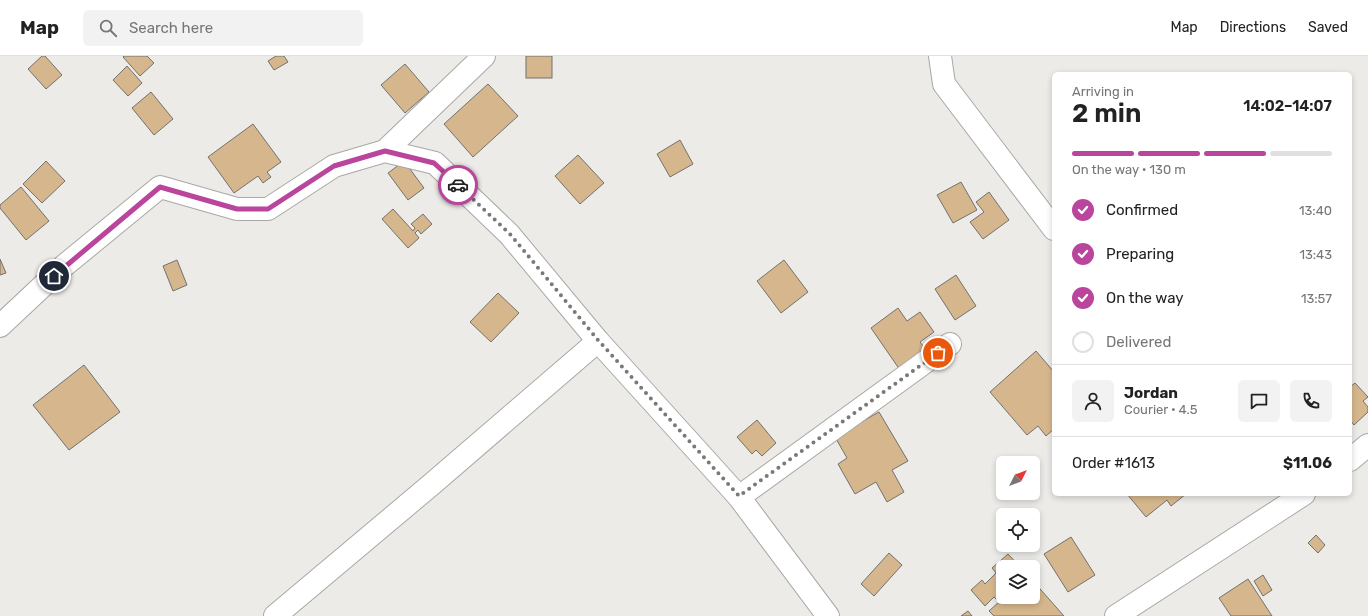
<!DOCTYPE html>
<html lang="en">
<head>
<meta charset="utf-8">
<style>
	:root { --surface:#fff; --page:#f2f2f2; --text:#222; --muted:#767676; --line:#e0e0e0; --accent:#ba459c }
	body { margin:0; font-family:Rubik,sans-serif; background:var(--page); color:var(--text); height:100vh; display:flex; flex-direction:column; font-size:15px; white-space:nowrap }
	* { box-sizing:border-box; margin:0 }
	p { font-size:13px; color:var(--muted) }
	.icon { flex:none; width:22px; height:22px; fill:none; stroke:currentColor; stroke-width:2; stroke-linecap:round; stroke-linejoin:round }
	.map { position:relative; flex:1; overflow:hidden }
	.drawer { position:absolute; left:1052px; top:16px; width:300px; height:424px; display:flex; flex-direction:column; background:var(--surface); border-radius:6px; box-shadow:0 2px 6px #0003 }
	.drawer>* { flex:none }
	.needle { width:26px; rotate:48deg }
	.fabs { position:absolute; left:996px; top:400px; display:grid; gap:8px }
	.fabs a { display:grid; place-items:center; width:44px; height:44px; border-radius:6px; background:var(--surface); box-shadow:0 2px 6px #0003; font-size:20px }
	.pin { position:absolute; display:grid; place-items:center; width:34px; height:34px; color:#fff; margin:-17px; border:2px solid #fff; border-radius:50%; box-shadow:0 1px 4px #0007 }
	.courier { position:absolute; display:grid; place-items:center; width:40px; height:40px; margin:-20px; border:3px solid #ba459c; border-radius:50%; background:#fff; color:#222; box-shadow:0 1px 5px #0007 }
	.headline em { font-style:normal; font-weight:600 }
	.headline div { display:flex; flex-direction:column-reverse }
	.headline { display:flex; align-items:center; justify-content:space-between; height:68px; padding:0 20px }
	h1 { font-size:26px; font-weight:600; line-height:30px }
	.bar { display:grid; grid-template-columns:repeat(4,1fr); gap:6px 4px; align-content:center; height:48px; padding:0 20px }
	.bar i { height:5px; border-radius:3px; background:var(--line) }
	.bar .current { background:var(--accent) }
	.bar p { grid-column:span 4 }
	.line { display:flex; align-items:center; gap:10px; padding:0 20px; border-top:1px solid var(--line) }
	.line div { flex:1 }
	.round { display:grid; place-items:center; flex:none; width:42px; height:42px; border-radius:6px; background:var(--page) }
	ol { padding:0 20px; list-style:none }
	li { display:flex; align-items:center; gap:12px; height:44px }
	li p { margin-inline-start:auto }
	li .icon { padding:4px; border-radius:50%; background:var(--accent); color:#fff; stroke-width:4 }
	li:last-child { color:var(--muted) }
	li i { width:22px; height:22px; border:2px solid var(--line); border-radius:50% }
	header { display:flex; align-items:center; gap:24px; box-sizing:border-box; height:56px; padding:0 20px; background:var(--surface); border-bottom:1px solid var(--line) }
	header strong { font-size:19px }
	nav { display:flex; gap:22px; margin-inline-start:auto; font-size:14px }
	.search { width:280px; height:36px; background:var(--page); display:flex; align-items:center; gap:10px; box-sizing:border-box; padding:0 14px; border-radius:6px; color:var(--muted); font-size:15px }
	.map>svg:first-child { display:block }
	.building { fill:#d6b78d; stroke:#73716e }
	.lines { fill:none; stroke-linecap:round; stroke-linejoin:round }
	.minor-casing { stroke:#a9a8a5; stroke-width:24 }
	.tertiary-casing { stroke:#a9a8a5; stroke-width:24 }
	.minor { stroke:#fff; stroke-width:22 }
	.tertiary { stroke:#fff; stroke-width:22 }
	.done { stroke:#7a7978; stroke-width:4; stroke-dasharray:0 7.2 }
	.route { stroke:#ba459c; stroke-width:5 }
</style>
</head>
<body>
<header>
<strong>Map</strong>
<div class="search"><svg class="icon" aria-label="search" viewBox="0 0 24 24"><circle cx="10" cy="10" r="6"/><path d="M15 15l6 6"/></svg>Search here</div>
<nav><a>Map</a><a>Directions</a><a>Saved</a></nav>
</header>
<div class="map">
<svg width="1368" height="560" viewBox="0 0 1368 560">
	<rect width="100%" height="100%" fill="#ecebe8"/>
	<!-- building -->
	<g class="building">
		<polygon points="42,0 45,0 62,19 46,33 28,13"/>
		<polygon points="124,0 147,0 154,7 140,20 123,1"/>
		<polygon points="276,0 284,0 288,6 274,14 268,5"/>
		<rect x="526" y="0" width="26" height="22"/>
		<polygon points="405,8 429,36 405,57 381,29"/>
		<polygon points="127,10 142,27 128,40 113,24"/>
		<polygon points="488,28 518,60 473,101 444,68"/>
		<polygon points="151,36 173,63 154,79 132,52"/>
		<polygon points="253,68 281,106 267,116 271,121 263,127 258,120 234,137 208,101"/>
		<polygon points="680,84 693,108 670,121 657,98"/>
		<polygon points="578,99 604,127 580,148 555,120"/>
		<polygon points="46,105 65,125 42,147 23,128"/>
		<polygon points="404,105 424,132 408,144 388,117"/>
		<polygon points="961,126 977,154 953,167 937,139"/>
		<polygon points="21,131 49,165 26,184 0,152 0,149"/>
		<polygon points="989,136 1009,164 983,183 970,166 984,156 976,146"/>
		<polygon points="393,153 413,175 415,172 411,168 423,158 432,168 421,178 418,174 415,177 419,182 408,192 382,163"/>
		<polygon points="0,203 6,217 0,219"/>
		<polygon points="177,204 187,229 173,235 163,210"/>
		<polygon points="784,204 808,236 781,257 757,225"/>
		<polygon points="956,219 976,250 955,264 935,233"/>
		<polygon points="498,237 519,257 491,286 470,266"/>
		<polygon points="898,252 907,265 920,256 934,276 920,286 927,295 900,314 871,272"/>
		<polygon points="1036,295 1054,316 1054,373 1046,380 1038,370 1027,379 990,336"/>
		<polygon points="84,309 120,356 69,394 33,349"/>
		<polygon points="1355,327 1368,341 1363,345 1368,351 1368,356 1354,369 1350,364 1350,331"/>
		<polygon points="879,356 908,405 892,414 904,436 887,446 876,426 855,438 838,408 847,402 835,381"/>
		<polygon points="757,364 776,387 762,400 756,394 752,398 737,381"/>
		<polygon points="1127,438 1186,438 1171,450 1167,444 1146,461"/>
		<polygon points="1316,479 1325,489 1318,497 1308,487"/>
		<polygon points="1071,481 1095,519 1068,536 1044,498"/>
		<polygon points="889,497 902,509 874,540 861,528"/>
		<polygon points="1008,498 1020,511 1003,511 1003,541 1033,541 1033,525 1064,560 994,560 989,555 999,546 994,541 985,550 971,534 982,524 985,528 996,517 992,512"/>
		<polygon points="1263,519 1272,534 1263,540 1254,525"/>
		<polygon points="1248,523 1272,560 1231,560 1219,542"/>
		<polygon points="968,555 972,560 961,560"/>
	</g>
	<g class="lines">
		<!-- minor casing -->
		<g class="minor-casing">
			<g id="minor">
				<polyline points="940,0 944,28 1054,173"/>
				<polyline points="385,95 484,0"/>
				<polyline points="0,270 65,209 160,131 237,153 268,153 334,110 385,95 435,107 509,178 598,285 739,441 828,560"/>
				<polyline points="739,441 950,288"/>
				<polyline points="275,560 432,428 598,285"/>
			</g>
		</g>
		<!-- tertiary casing -->
		<g class="tertiary-casing">
			<g id="tertiary">
				<polyline points="1350,404 1368,389"/>
				<polyline points="1116,560 1304,438"/>
			</g>
		</g>
		<!-- minor -->
		<use href="#minor" class="minor"/>
		<!-- tertiary -->
		<use href="#tertiary" class="tertiary"/>
	</g>
	<g class="lines">
		<!-- done -->
		<polyline class="done" points="458,129 510,178 598,284 739,440 938,297"/>
		<!-- route -->
		<polyline class="route" points="54,220 160,131 237,153 268,153 334,110 385,95 434,107 458,129"/>
	</g>
</svg>
<div class="fabs">
<a><svg class="needle" viewBox="-14 -14 28 28"><path d="M0-13l5 13h-10z" fill="#e53935"/><path d="M0 13l5-13h-10z" fill="#767676"/></svg></a>
<a><svg class="icon" aria-label="locate" viewBox="0 0 24 24"><circle cx="12" cy="12" r="6"/><path d="M12 2v4M12 18v4M2 12h4M18 12h4"/></svg></a>
<a><svg class="icon" aria-label="layers" viewBox="0 0 24 24"><path d="M12 4l9 5-9 5-9-5zM3 14l9 5 9-5"/></svg></a>
</div>
<div class="pin" style="left:938px;top:297px;background:#ea580c"><svg class="icon" aria-label="bag" viewBox="0 0 24 24"><path d="M5 8h14l-1 12H6zM9 8a3 3 0 0 1 6 0"/></svg></div>
<div class="pin" style="left:54px;top:220px;background:#1f2937"><svg class="icon" aria-label="home" viewBox="0 0 24 24"><path d="M3 11l9-7 9 7M6 9v11h12V9"/></svg></div>
<div class="courier" style="left:458px;top:129px"><svg class="icon" aria-label="car" viewBox="0 0 24 24"><path d="M5 17H2v-5l4-1 3-4h7l3 4 3 1v5h-3M9 17h6M6 11h13"/><circle cx="7" cy="17" r="2"/><circle cx="17" cy="17" r="2"/></svg></div>
<section class="drawer">
<div class="headline"><div><h1>2 min</h1><p>Arriving in</p></div><em>14:02–14:07</em></div>
<div class="bar"><i class="current"></i><i class="current"></i><i class="current"></i><i></i><p>On the way · 130 m</p></div>
<ol>
<li><svg class="icon" aria-label="check" viewBox="0 0 24 24"><path d="M5 12l5 5 9-10"/></svg>Confirmed<p>13:40</p></li>
<li><svg class="icon" aria-label="check" viewBox="0 0 24 24"><path d="M5 12l5 5 9-10"/></svg>Preparing<p>13:43</p></li>
<li><svg class="icon" aria-label="check" viewBox="0 0 24 24"><path d="M5 12l5 5 9-10"/></svg>On the way<p>13:57</p></li>
<li><i></i>Delivered</li>
</ol>
<div class="line" style="height:72px"><a class="round"><svg class="icon" aria-label="person" viewBox="0 0 24 24"><circle cx="12" cy="8" r="4"/><path d="M4 21q1-7 8-7t8 7"/></svg></a><div><b>Jordan</b><p>Courier · 4.5</p></div><a class="round"><svg class="icon" aria-label="chat" viewBox="0 0 24 24"><path d="M4 5h16v11H9l-5 4z"/></svg></a><a class="round"><svg class="icon" aria-label="phone" viewBox="0 0 24 24"><path d="M5 4h4l2 5-3 2q2 4 5 5l2-3 5 2v4C11 20 4 13 5 4z"/></svg></a></div>
<div class="line" style="height:52px"><div>Order #1613</div><b>$11.06</b></div>
</section>
</div>
</body>
</html>
